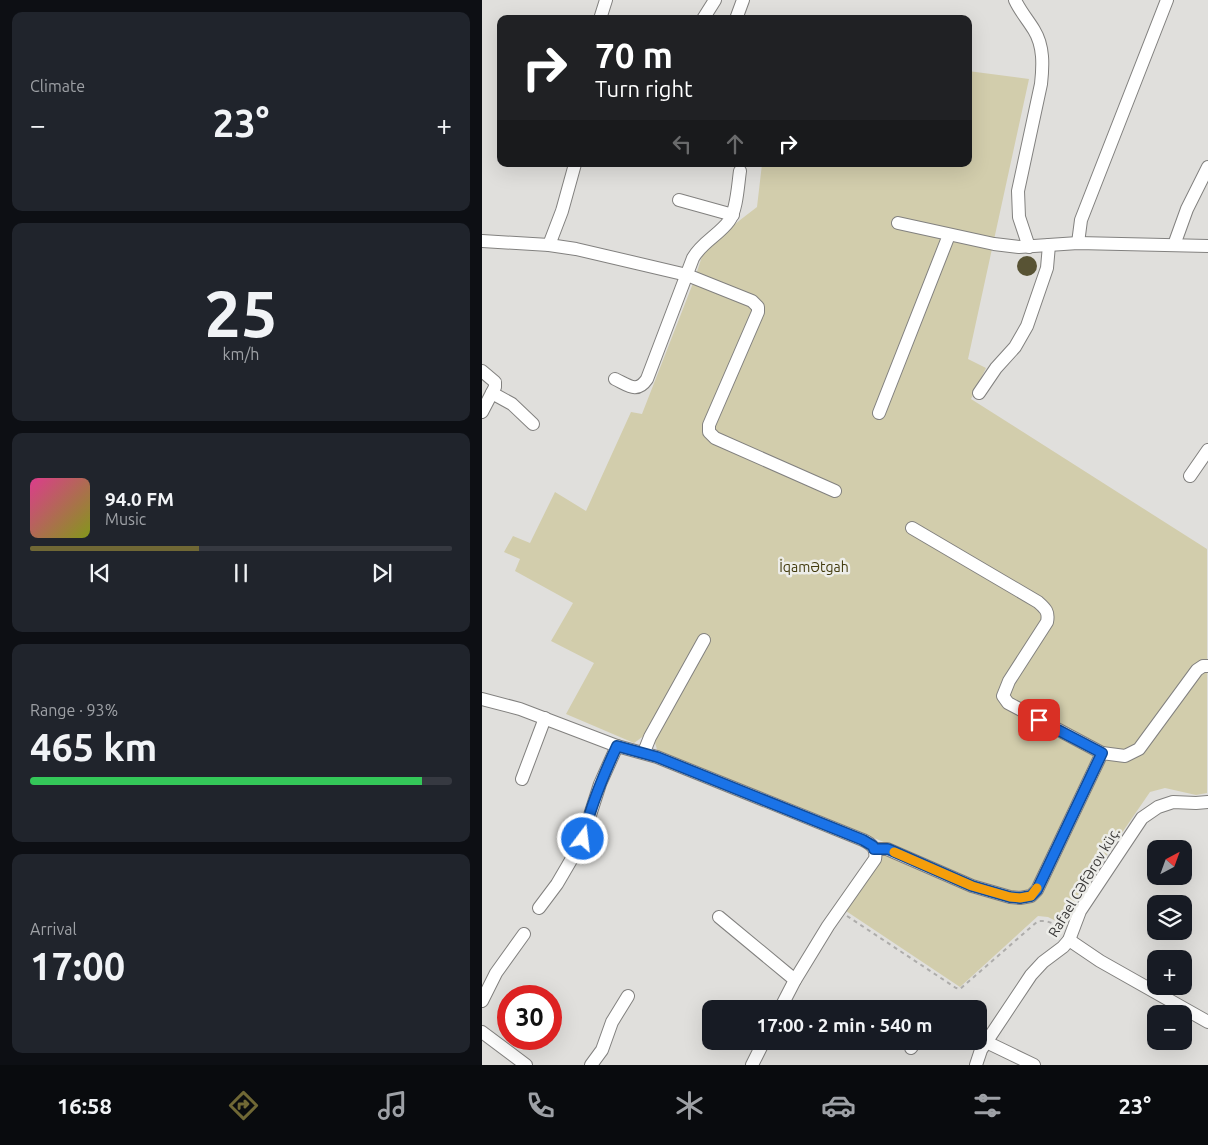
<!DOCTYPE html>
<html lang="en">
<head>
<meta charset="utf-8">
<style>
	:root { --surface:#171b24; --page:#20242c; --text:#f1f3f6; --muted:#9ea1a6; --line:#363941; --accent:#706835 }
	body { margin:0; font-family:Ubuntu,sans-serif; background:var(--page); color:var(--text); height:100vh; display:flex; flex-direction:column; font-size:19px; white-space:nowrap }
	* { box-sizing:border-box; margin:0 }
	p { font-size:16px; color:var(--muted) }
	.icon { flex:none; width:28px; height:28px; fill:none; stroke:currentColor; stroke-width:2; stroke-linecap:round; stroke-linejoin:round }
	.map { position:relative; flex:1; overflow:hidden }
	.sheet { display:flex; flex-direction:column; gap:12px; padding:12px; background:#0d0f14; width:482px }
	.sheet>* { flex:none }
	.banner { position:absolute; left:15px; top:15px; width:475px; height:152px; border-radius:10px; box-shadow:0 5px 20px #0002; background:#202124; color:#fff; overflow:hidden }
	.needle { width:32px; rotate:41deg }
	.tools { position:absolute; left:665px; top:840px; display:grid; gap:10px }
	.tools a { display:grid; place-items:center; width:45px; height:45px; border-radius:10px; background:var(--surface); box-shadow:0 5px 20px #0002; font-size:25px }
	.speed { position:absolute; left:15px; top:985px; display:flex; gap:10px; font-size:25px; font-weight:700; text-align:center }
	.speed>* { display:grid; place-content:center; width:65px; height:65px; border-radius:50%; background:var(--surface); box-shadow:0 5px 20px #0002; line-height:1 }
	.speed .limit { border:8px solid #d22; background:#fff; color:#111 }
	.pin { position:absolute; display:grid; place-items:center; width:42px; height:42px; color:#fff; margin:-21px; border-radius:10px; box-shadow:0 2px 8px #0006 }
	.me { position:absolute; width:55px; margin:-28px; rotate:15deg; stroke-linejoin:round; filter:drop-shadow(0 0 4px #0008) }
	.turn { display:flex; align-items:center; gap:18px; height:105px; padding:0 15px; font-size:22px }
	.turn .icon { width:65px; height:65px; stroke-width:2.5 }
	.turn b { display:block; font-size:35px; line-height:42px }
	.lanes { display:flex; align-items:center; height:48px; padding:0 15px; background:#0003; justify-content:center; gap:25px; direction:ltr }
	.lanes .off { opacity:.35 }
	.big { font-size:38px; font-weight:700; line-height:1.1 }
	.sheet .widget { flex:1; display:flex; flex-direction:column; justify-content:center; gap:8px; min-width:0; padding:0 18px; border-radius:10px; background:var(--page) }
	.sheet .dial { align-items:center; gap:0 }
	.dial b { font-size:65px; line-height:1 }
	.song { display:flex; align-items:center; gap:15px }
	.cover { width:60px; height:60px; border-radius:8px; background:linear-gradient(135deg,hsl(330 70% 55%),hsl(70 70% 35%)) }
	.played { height:5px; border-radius:2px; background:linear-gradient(90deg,var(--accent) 40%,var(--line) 40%) }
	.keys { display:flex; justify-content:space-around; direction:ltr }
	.heat { display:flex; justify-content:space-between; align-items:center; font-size:28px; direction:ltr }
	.charge { height:8px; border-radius:4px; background:linear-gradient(90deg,#34c759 93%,var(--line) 0) }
	.trip { position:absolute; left:220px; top:1000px; width:285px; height:50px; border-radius:10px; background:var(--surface); box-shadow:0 5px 20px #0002; font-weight:700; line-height:50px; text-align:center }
	.dock { display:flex; height:80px; justify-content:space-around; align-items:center; background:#090b0e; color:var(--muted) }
	.dock .icon { width:35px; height:35px }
	.dock .on { color:var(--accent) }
	.dock b { font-size:22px; color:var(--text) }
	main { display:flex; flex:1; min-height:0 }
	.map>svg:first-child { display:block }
	.green { fill:#d2cdac }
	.building { fill:#585334 }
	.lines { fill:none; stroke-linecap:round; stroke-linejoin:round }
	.minor-casing { stroke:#82817f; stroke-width:14 }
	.path { stroke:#aeadab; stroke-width:2; stroke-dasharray:4 4; stroke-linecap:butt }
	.minor { stroke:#fff; stroke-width:12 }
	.route-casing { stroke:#114b97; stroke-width:12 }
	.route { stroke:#1a73e8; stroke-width:9 }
	.slow { stroke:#f59e0b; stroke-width:9 }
	.labels { text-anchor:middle; stroke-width:5; stroke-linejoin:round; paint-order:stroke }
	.park-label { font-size:14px; fill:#423b0e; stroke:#edede9 }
	.street-label { font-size:14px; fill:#3a3938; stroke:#edede9 }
</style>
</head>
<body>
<main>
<section class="sheet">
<div class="widget"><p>Climate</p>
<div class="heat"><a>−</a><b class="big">23°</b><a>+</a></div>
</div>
<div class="widget dial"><b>25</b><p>km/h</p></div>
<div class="widget">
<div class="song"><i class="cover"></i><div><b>94.0 FM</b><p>Music</p></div></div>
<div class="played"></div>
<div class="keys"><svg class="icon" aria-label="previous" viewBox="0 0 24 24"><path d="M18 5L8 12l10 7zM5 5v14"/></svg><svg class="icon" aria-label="pause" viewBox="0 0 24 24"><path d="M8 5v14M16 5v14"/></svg><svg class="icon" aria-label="next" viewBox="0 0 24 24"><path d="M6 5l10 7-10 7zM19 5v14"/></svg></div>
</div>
<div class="widget"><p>Range · 93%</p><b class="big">465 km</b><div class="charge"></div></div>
<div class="widget"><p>Arrival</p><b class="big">17:00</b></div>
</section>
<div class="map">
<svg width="726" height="1065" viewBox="0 0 726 1065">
	<rect width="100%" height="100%" fill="#e0dfdc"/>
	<polygon class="green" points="486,71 547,79 486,359 504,368 489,399 725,549 725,793 714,795 683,788 668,792 578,923 566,917 556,916 478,987 361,909 399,856 403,856 407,844 176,753 172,739 163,735 152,743 84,714 112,663 69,641 91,603 33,571 38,559 22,552 31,536 48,543 73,492 104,511 149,412 160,414 213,278 223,247 275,207 280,164 486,164"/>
	<circle class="building" cx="545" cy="266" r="10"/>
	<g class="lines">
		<g class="minor-casing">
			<g id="minor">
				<path d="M533,0C538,11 546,20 552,30C562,46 561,66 559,84L536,191L537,217L547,247"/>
				<polyline points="118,19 124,0"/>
				<polyline points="221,19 233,0"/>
				<polyline points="254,19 261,0"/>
				<polyline points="197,200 251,215"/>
				<polyline points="416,223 512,244 537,247 596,243 726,246"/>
				<polyline points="0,241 67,245 94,249 205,275 270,301 276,307 276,312 227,425 227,432 233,438 353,491"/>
				<polyline points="596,243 599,220 685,0"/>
				<polyline points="67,245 80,211 93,164"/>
				<polyline points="692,245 705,209 726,167"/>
				<polyline points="0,371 13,382 13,387 0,412"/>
				<path d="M133,379C146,385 155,394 165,379L211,258C220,242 237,235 247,221C255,210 256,184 258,171"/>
				<polyline points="10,393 30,404 51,424"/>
				<polyline points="497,393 514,368 533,347 545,326 565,268 567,245"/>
				<polyline points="397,413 467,235"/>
				<polyline points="708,476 726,450"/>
				<path d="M430,528L556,602C564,609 567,612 565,622L527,681L521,696L526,703L620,753"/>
				<path d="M0,699L38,709L135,746L175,757L381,840C390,844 395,849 393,859L346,926L313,980L298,1009"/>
				<polyline points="162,752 168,737 222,640"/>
				<polyline points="40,779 63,718"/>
				<polyline points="393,849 405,849 490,886 528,897 538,898 549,896 555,890 620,753 643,756 657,749 715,670 721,666 726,666"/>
				<polyline points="57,908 75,884 99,843 118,784 135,746"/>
				<polyline points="237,917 313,980"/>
				<polyline points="587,940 618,961 726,1022"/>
				<polyline points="0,1001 14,973 42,934"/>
				<polyline points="0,1032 44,1065"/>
				<polyline points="496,1038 552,1065"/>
				<polyline points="429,1048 434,1041"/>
				<polyline points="109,1065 120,1050 130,1022 146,996"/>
				<polyline points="270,1065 282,1041"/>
				<polyline points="494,1065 499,1050 549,975 561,962 581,947 587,940 598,911 660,818 676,807 691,802 714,803 726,802"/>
			</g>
		</g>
		<polyline class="path" points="365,916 474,988 478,989 556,921 564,921 581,927"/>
		<use href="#minor" class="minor"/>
	</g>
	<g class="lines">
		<g class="route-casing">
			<path id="route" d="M101,839C108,807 121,776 135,746L175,757L381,840L391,846L392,849H406L490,886L528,897L538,898L549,896L555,890L620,753L557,720"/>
		</g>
		<use href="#route" class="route"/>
		<polyline class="slow" points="412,852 490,886 528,897 538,898 549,896 555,888"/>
	</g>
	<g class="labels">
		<g class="park-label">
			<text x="332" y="572">İqamətgah</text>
		</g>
		<g class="street-label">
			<text transform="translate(602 882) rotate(-59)" y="5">Rafael Cəfərov küç.</text>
		</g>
	</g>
</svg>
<div class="tools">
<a><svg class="needle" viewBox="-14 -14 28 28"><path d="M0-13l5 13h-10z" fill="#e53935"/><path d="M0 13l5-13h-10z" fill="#9ea1a6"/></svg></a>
<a><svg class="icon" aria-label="layers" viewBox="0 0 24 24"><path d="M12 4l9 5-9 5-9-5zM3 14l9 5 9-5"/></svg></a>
<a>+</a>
<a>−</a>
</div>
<div class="speed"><div class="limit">30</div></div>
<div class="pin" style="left:557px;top:720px;background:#d93025"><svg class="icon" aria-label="arrive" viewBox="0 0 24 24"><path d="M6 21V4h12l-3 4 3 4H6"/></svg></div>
<svg class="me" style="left:101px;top:839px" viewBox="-20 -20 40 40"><circle r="17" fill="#1a73e8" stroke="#fff" stroke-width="3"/><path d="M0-11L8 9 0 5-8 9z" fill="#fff"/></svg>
<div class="trip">17:00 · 2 min · 540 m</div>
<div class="banner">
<div class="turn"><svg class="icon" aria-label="right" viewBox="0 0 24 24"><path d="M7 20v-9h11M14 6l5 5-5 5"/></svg><div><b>70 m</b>Turn right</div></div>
<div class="lanes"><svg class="icon off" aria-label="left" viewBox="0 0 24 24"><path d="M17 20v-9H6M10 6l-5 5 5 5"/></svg><svg class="icon off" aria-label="ahead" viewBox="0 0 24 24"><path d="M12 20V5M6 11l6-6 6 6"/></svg><svg class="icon" aria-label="right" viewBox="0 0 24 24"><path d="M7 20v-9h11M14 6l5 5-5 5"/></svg></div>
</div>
</div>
</main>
<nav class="dock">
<b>16:58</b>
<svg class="icon on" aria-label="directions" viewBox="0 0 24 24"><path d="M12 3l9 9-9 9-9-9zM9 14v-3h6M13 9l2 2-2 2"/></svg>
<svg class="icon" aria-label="music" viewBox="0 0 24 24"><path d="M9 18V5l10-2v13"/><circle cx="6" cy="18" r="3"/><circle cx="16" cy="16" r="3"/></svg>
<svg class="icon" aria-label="phone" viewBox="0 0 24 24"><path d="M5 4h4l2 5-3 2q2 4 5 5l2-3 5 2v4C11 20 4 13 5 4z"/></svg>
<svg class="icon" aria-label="climate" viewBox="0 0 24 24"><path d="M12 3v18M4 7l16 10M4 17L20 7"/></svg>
<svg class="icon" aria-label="car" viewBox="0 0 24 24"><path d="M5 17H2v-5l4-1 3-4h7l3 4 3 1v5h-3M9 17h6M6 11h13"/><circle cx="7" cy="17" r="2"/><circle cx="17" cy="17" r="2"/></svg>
<svg class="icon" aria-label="filters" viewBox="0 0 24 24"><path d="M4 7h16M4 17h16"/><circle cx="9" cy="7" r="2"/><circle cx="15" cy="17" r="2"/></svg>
<b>23°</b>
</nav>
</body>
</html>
